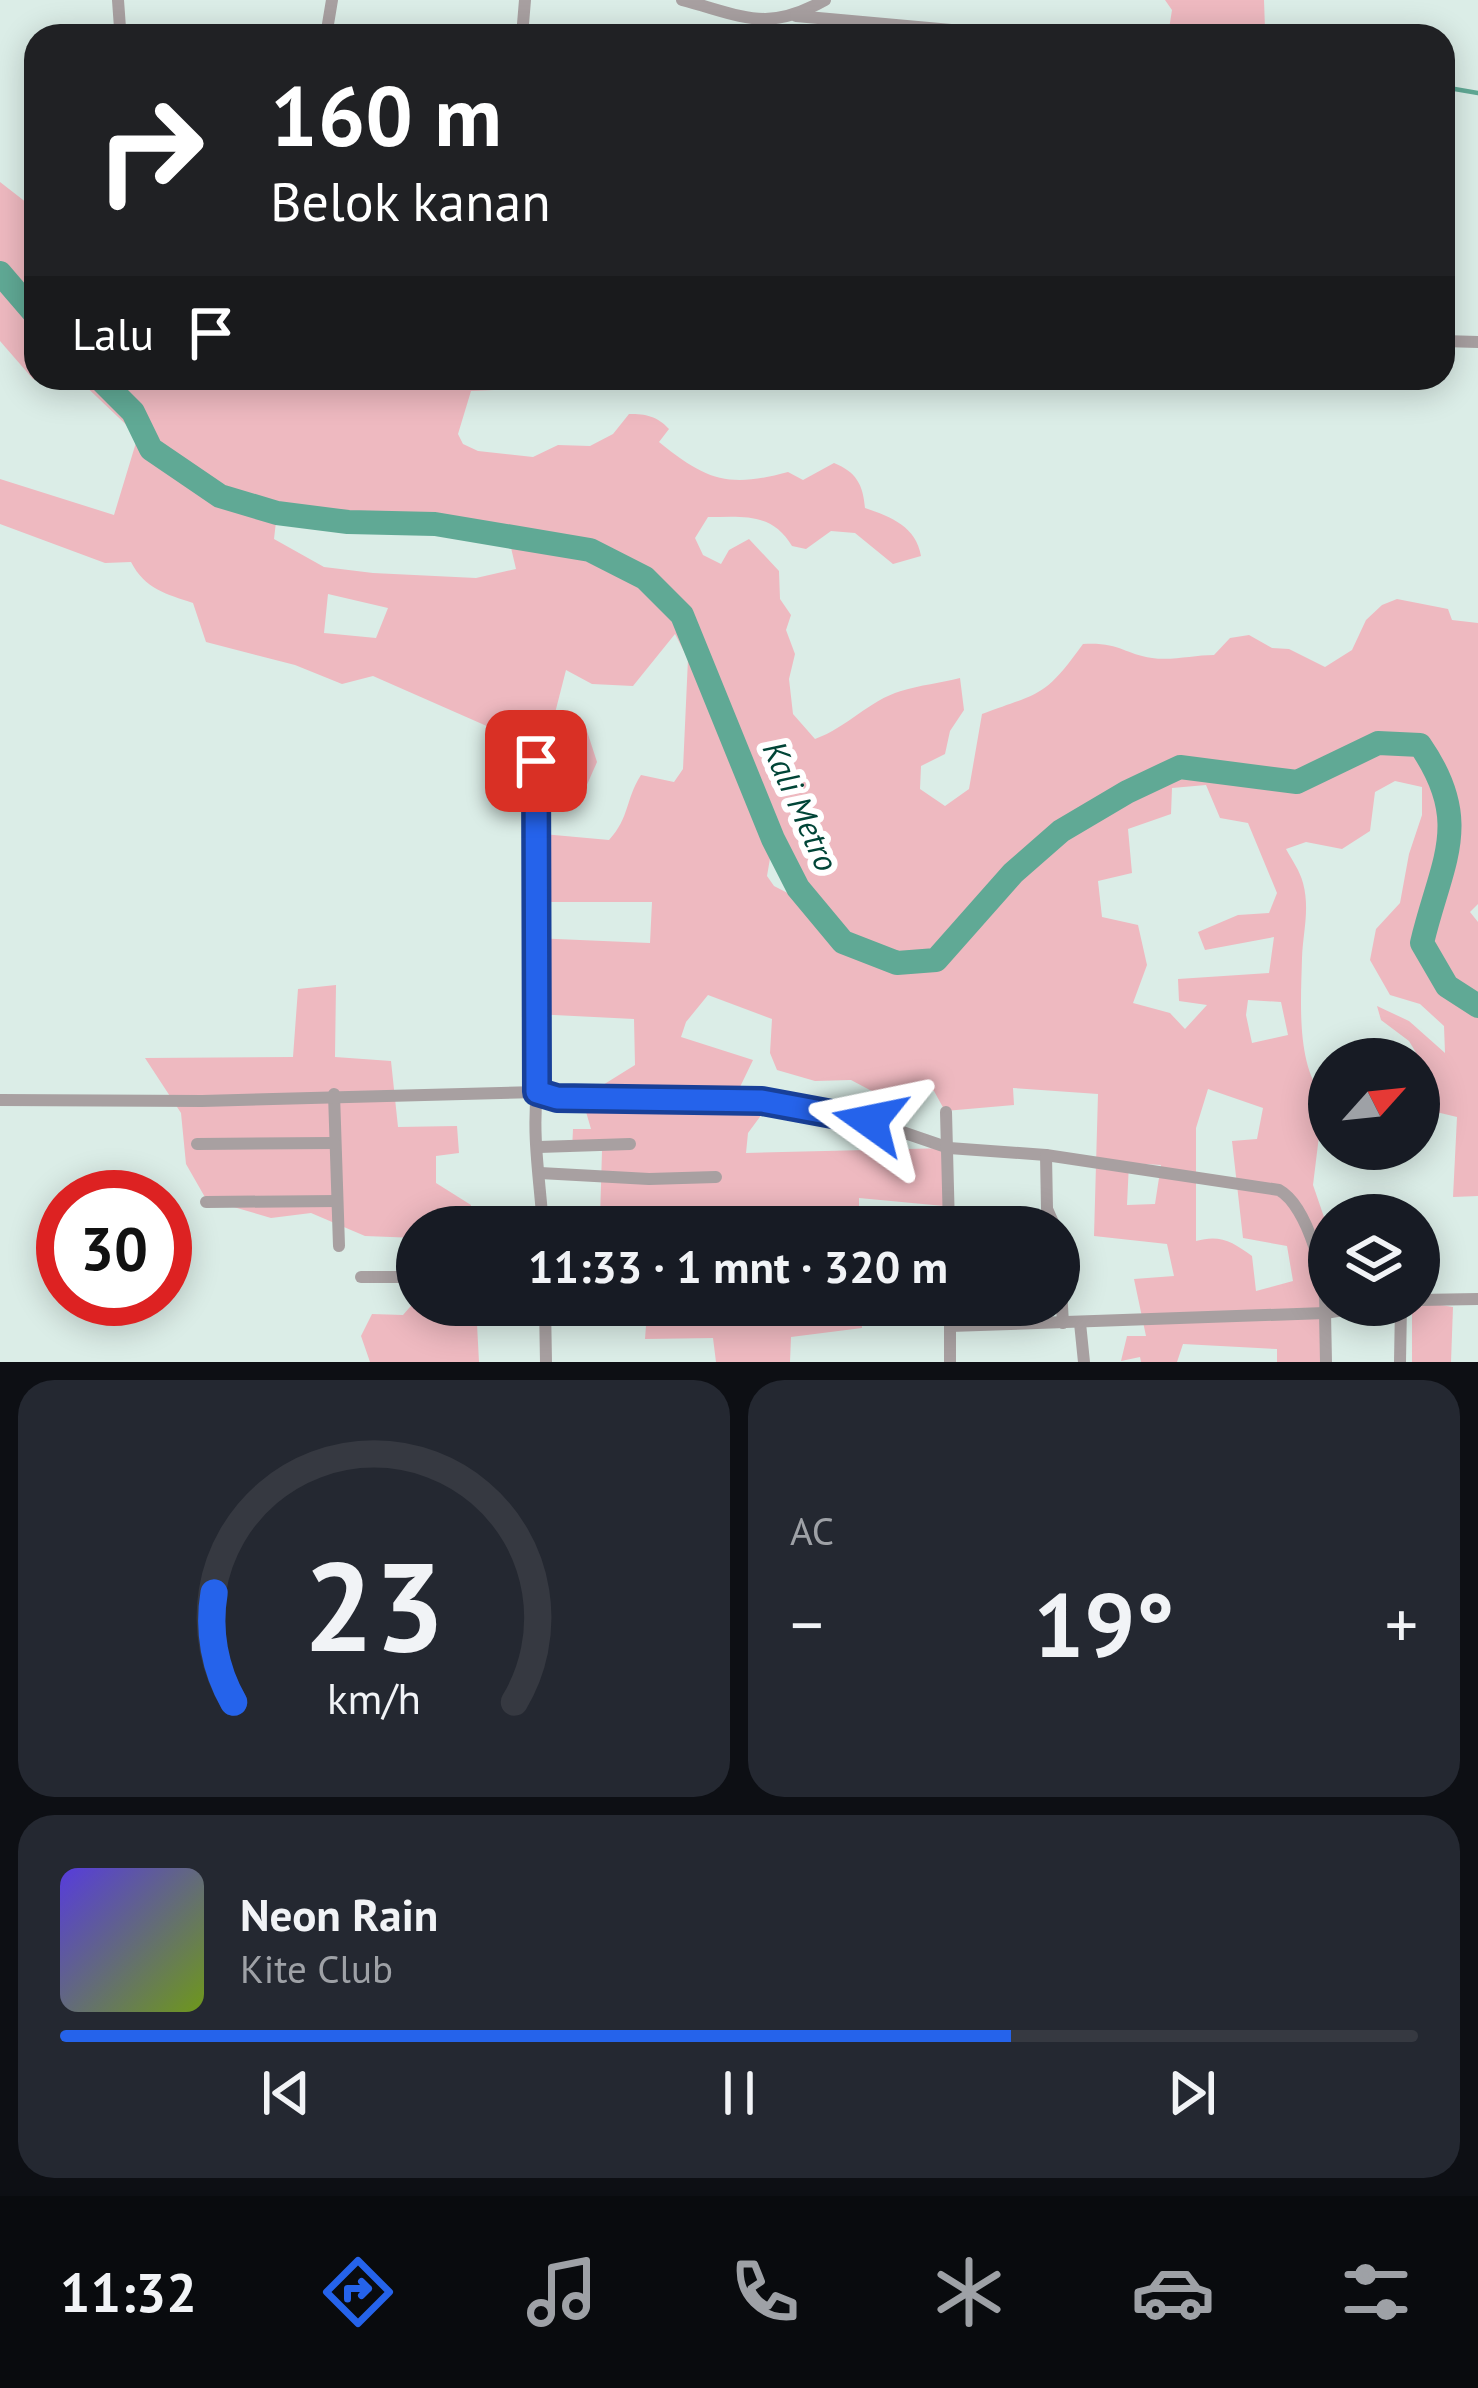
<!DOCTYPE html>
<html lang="id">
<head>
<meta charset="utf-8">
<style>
	:root { --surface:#171b24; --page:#242831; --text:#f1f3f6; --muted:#9ea1a6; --line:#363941; --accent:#2563eb }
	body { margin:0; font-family:"PT Sans",sans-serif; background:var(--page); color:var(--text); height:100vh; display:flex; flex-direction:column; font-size:45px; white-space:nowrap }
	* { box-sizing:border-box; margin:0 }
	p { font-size:39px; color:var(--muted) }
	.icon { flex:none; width:66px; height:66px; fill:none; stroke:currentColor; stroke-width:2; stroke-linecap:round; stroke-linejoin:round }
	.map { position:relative; height:1362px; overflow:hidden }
	.drawer { display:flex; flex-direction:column; gap:18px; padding:18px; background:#0d0f14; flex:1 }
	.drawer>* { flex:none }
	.hud { position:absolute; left:24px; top:24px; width:1431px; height:366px; border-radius:36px; box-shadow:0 6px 30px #0003; background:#202124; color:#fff; overflow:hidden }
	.needle { width:78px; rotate:63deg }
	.fabs { position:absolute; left:1308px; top:1038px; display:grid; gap:24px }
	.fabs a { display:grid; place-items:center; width:132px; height:132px; border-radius:50%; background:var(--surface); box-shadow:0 6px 30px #0003; font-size:60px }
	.speed { position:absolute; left:36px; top:1170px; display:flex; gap:24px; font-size:60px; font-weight:700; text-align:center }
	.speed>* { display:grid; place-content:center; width:156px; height:156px; border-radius:50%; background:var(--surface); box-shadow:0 6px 30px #0003; line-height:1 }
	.speed .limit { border:18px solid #d22; background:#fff; color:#111 }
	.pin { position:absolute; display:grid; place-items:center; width:102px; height:102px; color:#fff; margin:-51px; border-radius:24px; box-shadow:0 6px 18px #0006 }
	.me { position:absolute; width:132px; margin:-66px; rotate:282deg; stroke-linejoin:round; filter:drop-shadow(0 0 9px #0008) }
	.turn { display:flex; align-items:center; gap:42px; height:252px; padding:0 48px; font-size:54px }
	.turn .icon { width:156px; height:156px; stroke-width:2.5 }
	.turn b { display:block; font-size:84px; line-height:102px }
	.then { display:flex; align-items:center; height:114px; padding:0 48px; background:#0003; gap:24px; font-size:45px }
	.big { font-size:90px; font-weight:600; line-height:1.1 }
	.drawer .card { flex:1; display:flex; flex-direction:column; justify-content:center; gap:18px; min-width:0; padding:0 42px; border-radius:36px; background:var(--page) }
	.drawer .dial { align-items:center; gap:0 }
	.dial svg { height:312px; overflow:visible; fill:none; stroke:var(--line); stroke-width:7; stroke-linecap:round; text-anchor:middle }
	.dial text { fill:var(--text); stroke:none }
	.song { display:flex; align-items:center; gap:36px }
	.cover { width:144px; height:144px; border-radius:18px; background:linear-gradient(135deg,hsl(250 70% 55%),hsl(80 70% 35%)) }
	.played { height:12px; border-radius:6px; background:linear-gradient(90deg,var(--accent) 70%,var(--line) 70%) }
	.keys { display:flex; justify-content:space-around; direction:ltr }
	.heat { display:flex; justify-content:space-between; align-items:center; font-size:66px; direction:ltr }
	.drawer .tiles { flex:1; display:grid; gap:18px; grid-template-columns:1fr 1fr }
	.card:last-child { grid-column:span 2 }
	.trip { position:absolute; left:396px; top:1206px; width:684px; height:120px; border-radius:60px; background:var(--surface); box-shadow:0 6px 30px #0003; font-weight:600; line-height:120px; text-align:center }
	.menu { display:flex; height:192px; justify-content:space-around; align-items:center; background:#090b0e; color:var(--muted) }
	.menu .icon { width:84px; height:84px }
	.menu .on { color:var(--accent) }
	.menu b { font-size:54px; color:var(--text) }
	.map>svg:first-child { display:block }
	.green { fill:#eeb9c0; fill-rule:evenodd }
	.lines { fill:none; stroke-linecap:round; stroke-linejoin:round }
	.stream { stroke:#60a995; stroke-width:4.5 }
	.river { stroke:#60a995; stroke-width:24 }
	.street { stroke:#a8a0a1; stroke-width:12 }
	.route-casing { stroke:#184099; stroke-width:30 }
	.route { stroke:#2563eb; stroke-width:21 }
	.labels { text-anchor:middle; stroke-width:12; stroke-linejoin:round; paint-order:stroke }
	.water-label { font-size:33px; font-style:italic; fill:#014537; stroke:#fff }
</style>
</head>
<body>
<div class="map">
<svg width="1478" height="1362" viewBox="0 0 1478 1362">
	<rect width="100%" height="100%" fill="#dbede7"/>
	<g class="green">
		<polygon points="1165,0 1264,0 1265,29 1229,29 1227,36 1150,36 1169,29 1172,10"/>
		<polygon points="0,182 36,210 36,377 33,379 0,341"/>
		<path d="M77,378H498L494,390L471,391L458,434L463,444L478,451L533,457L558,445L590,446L613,434L629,414C646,414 657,416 669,429L659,442C707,481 729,488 788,472L803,480L834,463C856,472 863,484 865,508C892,517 916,527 921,556L893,564L855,533L831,531L806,549L792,546C772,512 743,517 708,517L695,538L703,555L721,564L729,550L749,539L779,571L780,599L791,615L786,630L795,654L789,679L793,714L815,739C848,727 868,701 901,691C920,685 941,683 960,678L964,710L950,731L945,754L921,766L920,789L945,806L969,789L982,714C1041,692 1044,698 1083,644C1120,642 1124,654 1152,658C1172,661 1194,655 1214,655L1230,638L1249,635L1272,648L1289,649L1325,667L1352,650L1366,620L1382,605L1397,599L1448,609L1452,620L1478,623V904L1470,912L1478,922V1196L1453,1197L1457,1117L1428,1110L1419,1118V1059H1379L1383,1051L1418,1056L1409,1041L1381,1020L1377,1006L1409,1021L1445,1053L1444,1026L1420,1004L1390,995L1370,960L1376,929L1400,903L1409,854L1422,815V787L1395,781L1375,792L1370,831L1342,849L1306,842L1286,849C1292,860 1300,871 1303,883C1310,909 1303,932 1302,958C1301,1001 1296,1063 1323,1097H1329V1126L1320,1128L1313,1185L1324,1217L1329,1260L1328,1362H1277V1349L1183,1344L1177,1362H1141L1140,1357L1121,1361L1127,1336H1146L1134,1279L1174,1276L1167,1244L1094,1236L1098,1094L1013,1088L1014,1105L945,1111L934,1091L913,1090L883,1097L851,1080L815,1081L777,1070L770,1053L772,1019L708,995L686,1022L681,1037L753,1060L740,1087L762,1114L748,1133L746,1153L949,1148L944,1206L859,1198V1227H579V1222L600,1219L602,1151L572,1150L573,1129H591L582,1098L635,1065L634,1019L534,1014L533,938L650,943L652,902H537L532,833L609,840C630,817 625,800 641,775L674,782L683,769L688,659L675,634L633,686L592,684L566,670L554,717L585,725L597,762L582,796L533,791L530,745L373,676L342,684L295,665L206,642L193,603C166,594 145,589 131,562L105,563L0,524V479L114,515L138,436ZM277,513L348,522L435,524L508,535L516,569L476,578L373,573L324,567L274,539ZM328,594L388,608L376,638L324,633ZM1206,785L1220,818L1248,823L1277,893L1269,913L1238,915L1198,932L1205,950L1274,937L1269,973L1178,979L1179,1001L1207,1005L1185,1029L1170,1013L1133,1003L1147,965L1138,925L1102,917L1098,881L1132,873L1128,829L1171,814L1172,788ZM773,841L811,905L774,886L767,876ZM1248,1000L1281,1002L1288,1035L1252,1043L1246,1015ZM1208,1089L1263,1108L1257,1139L1232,1141L1243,1238L1287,1246L1293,1281L1256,1291L1252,1256C1233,1242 1220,1234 1196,1241V1128ZM1129,1163L1161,1165L1155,1204L1127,1205Z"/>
		<polygon points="336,985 335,1057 391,1061 398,1127 457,1126 459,1153 436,1156 436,1183 471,1205 471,1227 417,1227 417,1238 365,1236 311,1213 271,1218 206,1199 186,1164 181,1113 145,1058 293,1057 298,989"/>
		<polygon points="417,1299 417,1305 476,1305 479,1362 370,1362 361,1336 372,1314 403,1315"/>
		<polygon points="1428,1303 1453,1307 1451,1362 1412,1362 1412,1311"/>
		<polygon points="642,1305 861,1305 862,1328 791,1337 790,1362 716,1362 713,1338 645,1339 647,1312"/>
	</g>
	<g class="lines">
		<polyline class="stream" points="1443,87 1478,93"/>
		<g class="river">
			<polyline points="0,273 36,315"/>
			<path d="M99,378L133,412L151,449L220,496L277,513L348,522L435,524L590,550L645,578L682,615L773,839L798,888L843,942L897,963L936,960L1013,873L1061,831L1127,792L1180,767L1297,782L1378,743L1420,745C1474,823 1441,862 1422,943L1447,986L1478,1006"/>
		</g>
		<g class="street">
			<polyline points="118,0 120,28 126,35 187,36"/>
			<path d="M682,0C744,16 766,33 825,0"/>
			<polyline points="796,16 1019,36"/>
			<polyline points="326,36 332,0"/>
			<polyline points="522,36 525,0"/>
			<polyline points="1443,341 1478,342"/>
			<path d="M536,761L537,1092C532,1136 540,1182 543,1227"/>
			<polyline points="334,1094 339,1246"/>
			<path d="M0,1100L202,1101L537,1092L558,1098L762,1101L870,1121L949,1148L1046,1155L1279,1190C1308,1206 1328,1282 1325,1313L1375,1305"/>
			<polyline points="946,1112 949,1227"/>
			<polyline points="197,1144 334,1143"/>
			<polyline points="539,1147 630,1144"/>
			<polyline points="1046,1155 1047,1209 1055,1227"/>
			<polyline points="540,1173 649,1179 716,1177"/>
			<polyline points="206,1202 337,1201"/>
			<polyline points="1059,1256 1063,1323"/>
			<polyline points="361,1277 417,1277"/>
			<polyline points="1419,1300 1478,1299"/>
			<polyline points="545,1305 546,1362"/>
			<polyline points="821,1310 993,1305"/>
			<polyline points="950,1321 950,1362"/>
			<polyline points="1080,1323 1084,1362"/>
			<polyline points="950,1326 1325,1313 1326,1362"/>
			<polyline points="1400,1362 1401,1305"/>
		</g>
	</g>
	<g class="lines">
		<g class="route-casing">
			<polyline id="route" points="536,761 537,1092 557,1098 762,1101 870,1121"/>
		</g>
		<use href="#route" class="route"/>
	</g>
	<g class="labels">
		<g class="water-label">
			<text transform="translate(801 806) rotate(66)" y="12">Kali Metro</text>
		</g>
	</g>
</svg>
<div class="fabs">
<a><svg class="needle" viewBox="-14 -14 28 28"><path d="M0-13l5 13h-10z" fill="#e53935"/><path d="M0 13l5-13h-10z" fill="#9ea1a6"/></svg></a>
<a><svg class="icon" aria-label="layers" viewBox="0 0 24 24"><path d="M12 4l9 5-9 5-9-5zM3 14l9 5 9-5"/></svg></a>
</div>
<div class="speed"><div class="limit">30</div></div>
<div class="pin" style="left:536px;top:761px;background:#d93025"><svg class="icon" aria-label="arrive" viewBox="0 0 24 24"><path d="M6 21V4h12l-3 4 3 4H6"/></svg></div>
<svg class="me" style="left:870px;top:1121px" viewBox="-20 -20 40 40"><path d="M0-17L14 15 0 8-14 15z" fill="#2563eb" stroke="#fff" stroke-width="4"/></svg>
<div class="trip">11:33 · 1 mnt · 320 m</div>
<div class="hud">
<div class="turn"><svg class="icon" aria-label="right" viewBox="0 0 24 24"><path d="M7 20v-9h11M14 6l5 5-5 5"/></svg><div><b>160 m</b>Belok kanan</div></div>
<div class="then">Lalu<svg class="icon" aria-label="arrive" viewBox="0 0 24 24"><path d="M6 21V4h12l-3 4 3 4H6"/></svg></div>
</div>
</div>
<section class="drawer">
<div class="tiles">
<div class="card dial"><svg viewBox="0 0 100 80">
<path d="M14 69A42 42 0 1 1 86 69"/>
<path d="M14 69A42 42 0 0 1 9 41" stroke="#2563eb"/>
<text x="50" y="56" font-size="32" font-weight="700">23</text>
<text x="50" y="72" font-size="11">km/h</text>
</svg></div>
<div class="card"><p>AC</p>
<div class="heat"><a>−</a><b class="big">19°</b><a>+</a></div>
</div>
<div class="card">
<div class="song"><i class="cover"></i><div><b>Neon Rain</b><p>Kite Club</p></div></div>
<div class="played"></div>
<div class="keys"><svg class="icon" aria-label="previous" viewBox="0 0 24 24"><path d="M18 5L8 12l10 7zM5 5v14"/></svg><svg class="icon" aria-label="pause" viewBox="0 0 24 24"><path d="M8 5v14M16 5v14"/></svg><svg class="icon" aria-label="next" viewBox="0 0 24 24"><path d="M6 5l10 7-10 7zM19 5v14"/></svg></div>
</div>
</div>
</section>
<nav class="menu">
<b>11:32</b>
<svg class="icon on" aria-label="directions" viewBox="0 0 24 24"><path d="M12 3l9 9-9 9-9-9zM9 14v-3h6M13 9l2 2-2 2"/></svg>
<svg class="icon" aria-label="music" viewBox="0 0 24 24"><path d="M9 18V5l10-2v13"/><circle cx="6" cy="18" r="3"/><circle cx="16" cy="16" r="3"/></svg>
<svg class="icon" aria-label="phone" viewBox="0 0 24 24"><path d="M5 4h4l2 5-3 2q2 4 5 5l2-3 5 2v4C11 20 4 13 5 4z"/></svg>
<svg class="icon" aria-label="climate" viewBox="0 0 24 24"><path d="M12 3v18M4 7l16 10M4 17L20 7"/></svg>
<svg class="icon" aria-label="car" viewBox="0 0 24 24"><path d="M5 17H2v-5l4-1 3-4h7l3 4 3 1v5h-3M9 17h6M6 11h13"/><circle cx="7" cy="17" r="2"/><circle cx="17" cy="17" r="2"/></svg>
<svg class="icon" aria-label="filters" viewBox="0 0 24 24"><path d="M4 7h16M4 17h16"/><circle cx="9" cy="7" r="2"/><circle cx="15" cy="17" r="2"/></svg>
</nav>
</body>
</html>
